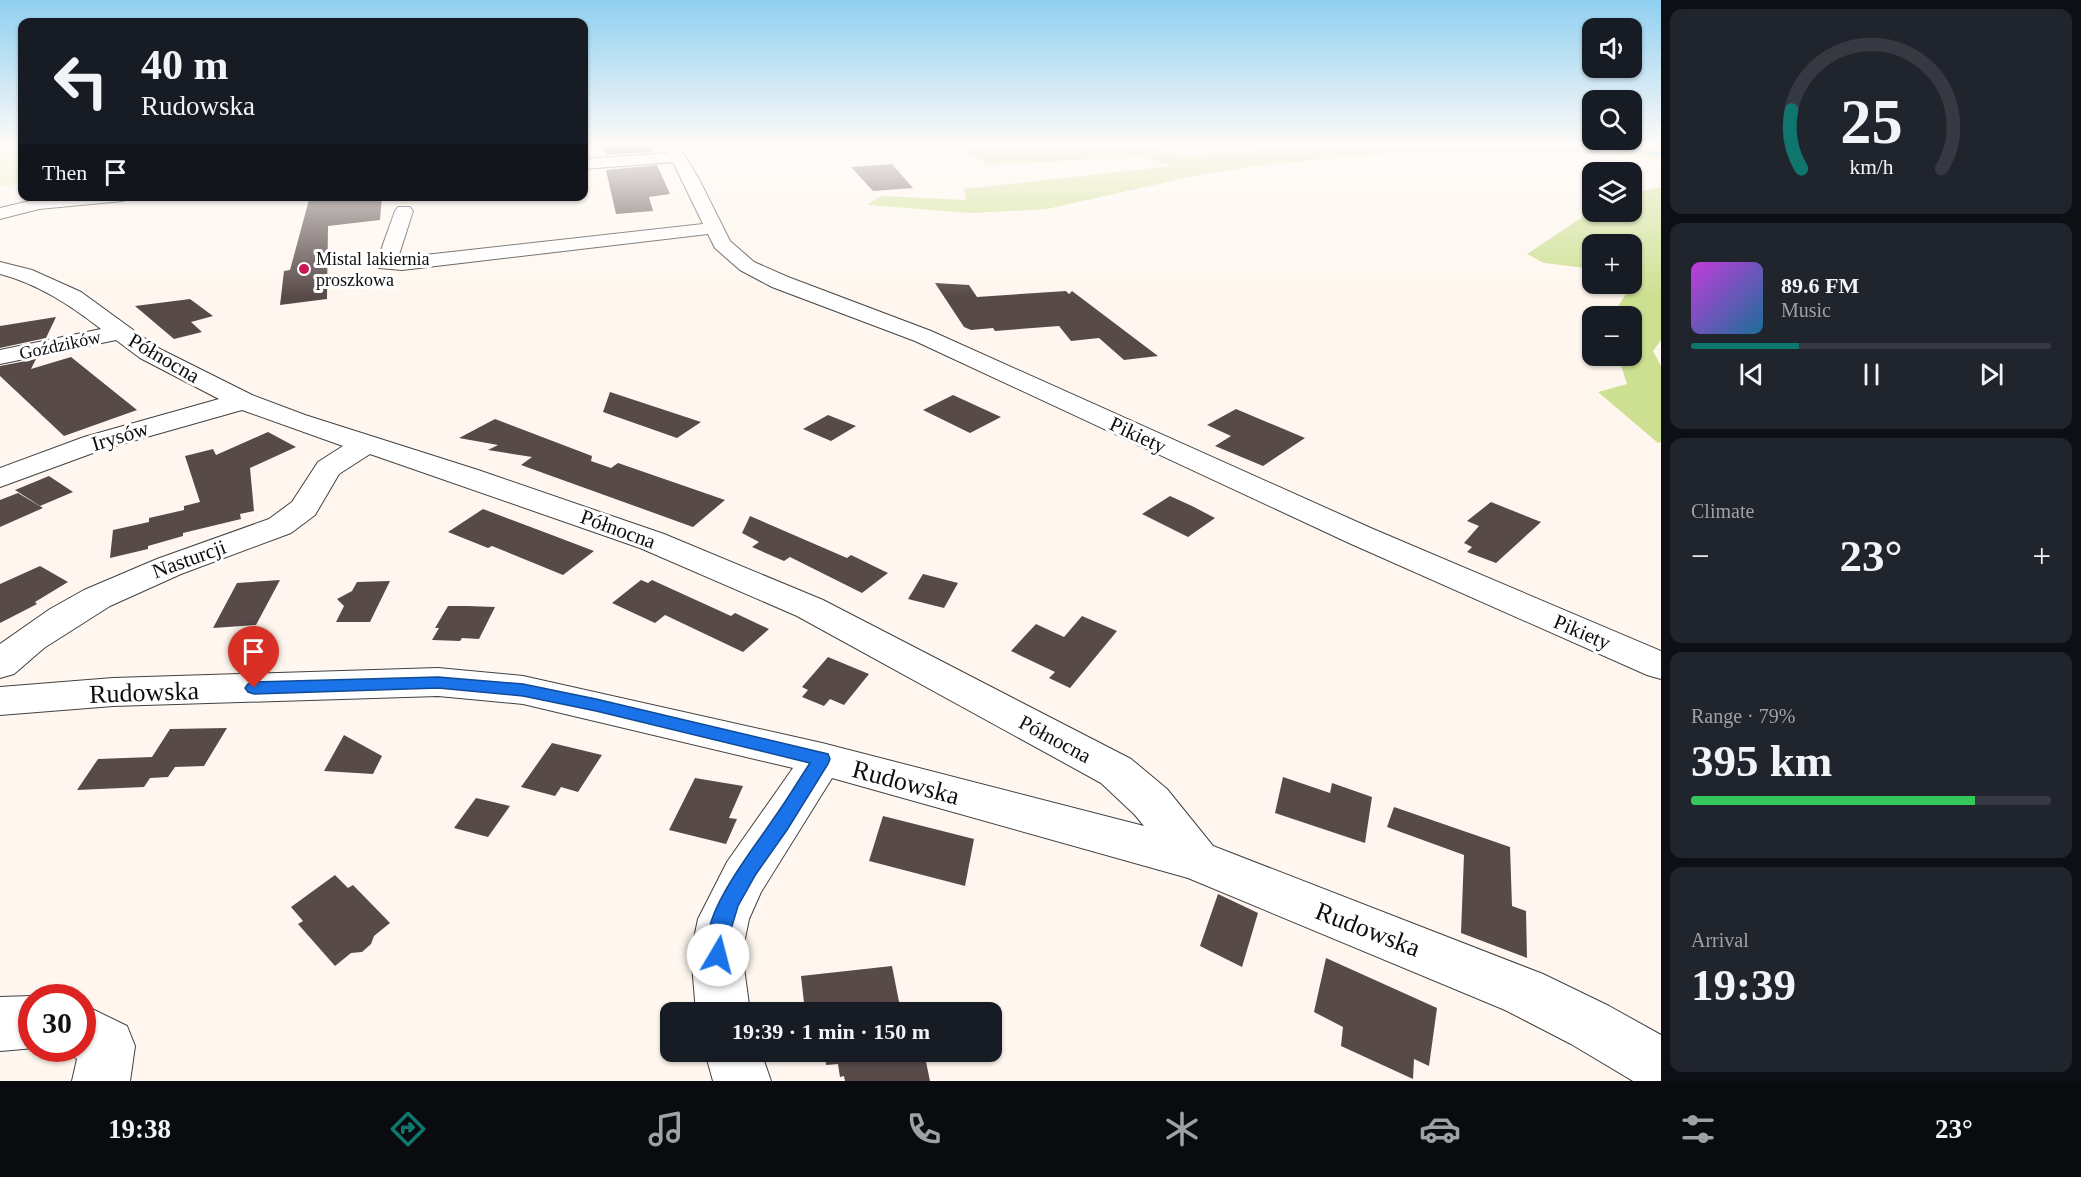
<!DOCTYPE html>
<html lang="en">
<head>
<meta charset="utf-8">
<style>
	:root { --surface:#171b24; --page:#20242c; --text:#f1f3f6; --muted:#9ea1a6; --line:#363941; --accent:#0f766e }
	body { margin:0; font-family:Georgia,serif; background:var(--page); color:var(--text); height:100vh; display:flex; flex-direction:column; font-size:22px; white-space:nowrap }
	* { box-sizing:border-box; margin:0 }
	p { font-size:20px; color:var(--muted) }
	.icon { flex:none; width:33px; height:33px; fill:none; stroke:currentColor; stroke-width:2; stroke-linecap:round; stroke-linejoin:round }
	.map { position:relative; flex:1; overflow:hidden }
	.drawer { display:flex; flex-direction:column; gap:9px; padding:9px; background:#0d0f14; width:420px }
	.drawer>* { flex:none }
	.hud { position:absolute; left:18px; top:18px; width:570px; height:183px; border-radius:12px; box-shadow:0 2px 4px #0004; background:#171b24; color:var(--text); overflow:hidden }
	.fabs { position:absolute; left:1582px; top:18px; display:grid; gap:12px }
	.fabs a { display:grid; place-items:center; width:60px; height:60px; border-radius:12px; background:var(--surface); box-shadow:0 2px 4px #0004; font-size:30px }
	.speed { position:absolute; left:18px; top:984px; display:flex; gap:12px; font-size:30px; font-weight:700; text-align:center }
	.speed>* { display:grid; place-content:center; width:78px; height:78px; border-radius:50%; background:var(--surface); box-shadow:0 2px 4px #0004; line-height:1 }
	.speed .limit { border:9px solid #d22; background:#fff; color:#111 }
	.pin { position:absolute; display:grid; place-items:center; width:51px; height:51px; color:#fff; margin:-62px -26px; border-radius:50% 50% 50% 0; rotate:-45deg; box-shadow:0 0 6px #0007 }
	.pin .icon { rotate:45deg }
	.me { position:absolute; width:66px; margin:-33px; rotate:8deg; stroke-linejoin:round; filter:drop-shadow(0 0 4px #0008) }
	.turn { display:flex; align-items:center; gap:21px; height:126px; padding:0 24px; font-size:27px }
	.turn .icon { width:78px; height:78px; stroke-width:2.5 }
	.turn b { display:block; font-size:42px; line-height:51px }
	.then { display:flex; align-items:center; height:57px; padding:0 24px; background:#0003; gap:12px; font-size:22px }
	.big { font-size:45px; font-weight:800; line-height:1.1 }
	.drawer .tile { flex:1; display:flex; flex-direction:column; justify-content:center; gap:9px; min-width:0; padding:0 21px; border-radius:12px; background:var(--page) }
	.drawer .dial { align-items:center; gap:0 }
	.dial svg { height:156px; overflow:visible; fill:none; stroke:var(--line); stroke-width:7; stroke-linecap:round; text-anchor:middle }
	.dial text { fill:var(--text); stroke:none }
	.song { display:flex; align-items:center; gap:18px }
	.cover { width:72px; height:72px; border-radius:9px; background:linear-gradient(135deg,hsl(290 70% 55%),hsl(200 70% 35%)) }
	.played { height:6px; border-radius:3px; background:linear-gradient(90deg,var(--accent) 30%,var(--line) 30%) }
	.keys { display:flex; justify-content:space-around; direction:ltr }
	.heat { display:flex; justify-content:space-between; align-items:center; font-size:33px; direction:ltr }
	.charge { height:9px; border-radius:4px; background:linear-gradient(90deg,#34c759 79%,var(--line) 0) }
	.trip { position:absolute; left:660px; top:1002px; width:342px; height:60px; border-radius:12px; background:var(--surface); box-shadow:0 2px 4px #0004; font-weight:800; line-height:60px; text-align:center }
	.dock { display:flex; height:96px; justify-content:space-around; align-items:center; background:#090b0e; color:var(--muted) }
	.dock .icon { width:42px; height:42px }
	.dock .selected { color:var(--accent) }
	.dock b { font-size:27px; color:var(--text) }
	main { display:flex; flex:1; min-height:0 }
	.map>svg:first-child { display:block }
	.green { fill:#e4eeb4 }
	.forest { fill:#cde091 }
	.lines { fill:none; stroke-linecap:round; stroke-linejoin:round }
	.stream { stroke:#2dcbdb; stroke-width:4.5 }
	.building { fill:#584a49 }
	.minor-casing { stroke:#414141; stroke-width:2 }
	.minor { fill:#fff; fill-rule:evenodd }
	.route { fill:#1a73e8; stroke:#114b97; stroke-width:1.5 }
	.poi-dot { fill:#cc1757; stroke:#fff; stroke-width:2 }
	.labels { text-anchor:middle; stroke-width:6; stroke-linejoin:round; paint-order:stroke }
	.far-poi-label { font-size:18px; fill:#0e0e0e; stroke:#fff; text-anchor:start }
	.far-street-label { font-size:18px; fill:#0e0e0e; stroke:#fff }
	.street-label { font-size:21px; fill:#0e0e0e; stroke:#fff }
	.near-street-label { font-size:26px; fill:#0e0e0e; stroke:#fff }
</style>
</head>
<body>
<main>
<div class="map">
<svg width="1661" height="1081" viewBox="0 0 1661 1081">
	<rect width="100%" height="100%" fill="#fff7ef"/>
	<polygon class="green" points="0,145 22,145 22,184 0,186"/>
	<g class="forest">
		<polygon points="952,145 1145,146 1183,155 1327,145 1625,145 1640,148 1661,149 1661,159 1595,153 1378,154 1254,166 1198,175 1047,209 972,213 867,205 881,196 966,200 964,189 1173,166 1141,157 988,165"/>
		<polygon points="1661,187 1661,340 1653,351 1661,366 1661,442 1658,443 1598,392 1627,384 1618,356 1632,356 1632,316 1612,316 1632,284 1632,244 1593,244 1593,269 1544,263 1527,254 1593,210 1632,212 1632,193"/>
	</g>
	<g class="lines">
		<polyline class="stream" points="1597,145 1661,154"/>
	</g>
	<g class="building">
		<polygon points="629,145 648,145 652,152 606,155 603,147"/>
		<polygon points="892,164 913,188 873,191 851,167"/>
		<polygon points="657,165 670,194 649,197 653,211 616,214 606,170"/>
		<polygon points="310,196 382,196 380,220 328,226 327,299 280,305 284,271 290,270"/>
		<polygon points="935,283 969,285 977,297 1066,291 1069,294 1072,291 1158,356 1124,360 1099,338 1071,341 1059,326 995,331 993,328 971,330 964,327"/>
		<polygon points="190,299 213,316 191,322 202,332 174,339 135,306"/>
		<polygon points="56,317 46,338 0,348 0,326"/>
		<polygon points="71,357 137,410 64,436 0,376 0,366 36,359 31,369"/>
		<polygon points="610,392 701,422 677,438 603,412"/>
		<polygon points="953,395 1001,417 970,433 923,410"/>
		<polygon points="1236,409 1305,438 1263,466 1215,446 1231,436 1207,425"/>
		<polygon points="828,415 856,426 831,441 803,429"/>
		<polygon points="495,419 592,456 591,461 611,468 618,463 725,500 693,527 521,465 532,457 488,450 498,445 459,438"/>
		<polygon points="268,432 296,447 250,468 254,511 240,514 241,519 183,533 183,536 148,546 148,549 110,558 113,530 149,522 149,518 184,510 184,506 200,502 185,456 213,449 216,455"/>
		<polygon points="49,476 73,492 40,506 15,490"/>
		<polygon points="18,493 43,508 0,527 0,500"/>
		<polygon points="1170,496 1192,506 1215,518 1188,537 1142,514"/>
		<polygon points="1491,502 1541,522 1496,563 1467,552 1472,547 1464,543 1479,526 1467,521"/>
		<polygon points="483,509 544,532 594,551 563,575 492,546 488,548 448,532"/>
		<polygon points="750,516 847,558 851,555 888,573 862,593 790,557 784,561 752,547 759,542 742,533"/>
		<polygon points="40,566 68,582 35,602 37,604 0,623 0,584"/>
		<polygon points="923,574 958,583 944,608 908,599"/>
		<polygon points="280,580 256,625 213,628 237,583"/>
		<polygon points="641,580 648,583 652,580 731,616 735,613 769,629 743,652 665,615 655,623 612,603"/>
		<polygon points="390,581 370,622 336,622 344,606 337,599 352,591 357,582"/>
		<polygon points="448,606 468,606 495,607 479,639 462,638 460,641 432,640 439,628 435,628"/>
		<polygon points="1082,616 1117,631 1070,688 1049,678 1055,672 1011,651 1036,624 1064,637"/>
		<polygon points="828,657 869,674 844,705 830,699 824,706 802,697 808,690 802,687"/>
		<polygon points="227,728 204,766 175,767 168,777 150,778 144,787 77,790 98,759 152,757 170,729"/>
		<polygon points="344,735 382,756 373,774 324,771"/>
		<polygon points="552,743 602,755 578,792 561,787 555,796 521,787"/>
		<polygon points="1283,777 1330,793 1332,783 1372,797 1365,843 1275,813"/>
		<polygon points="695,778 743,786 729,818 737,819 726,844 669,830"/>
		<polygon points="476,798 510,806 488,837 454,828"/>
		<polygon points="1394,807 1510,847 1512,906 1526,911 1527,958 1461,933 1464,855 1387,827"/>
		<polygon points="883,816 974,839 965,886 869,861"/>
		<polygon points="335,875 348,888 353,885 390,923 374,936 371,944 362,952 351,953 335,966 298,924 303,921 291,907"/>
		<polygon points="1218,894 1258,913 1242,967 1200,946"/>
		<polygon points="1326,958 1437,1008 1429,1066 1414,1059 1413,1079 1341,1046 1343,1027 1314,1012"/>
		<polygon points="892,966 901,1012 805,1012 801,976"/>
		<polygon points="825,1052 924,1052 930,1081 845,1081 844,1076 840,1077 838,1064 826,1065"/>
	</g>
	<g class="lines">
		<g class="minor-casing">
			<g id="minor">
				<polygon points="664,145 678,145 699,179 730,241 754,262 788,277 931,331 1373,529 1661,651 1661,679 1647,675 1349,543 915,341 772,287 740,270 715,248 708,234 402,270 379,268 376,264 395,211 398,207 410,207 413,211 398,258 703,224 673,162 584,169 584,159 668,153"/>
				<polygon points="61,196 131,196 123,201 39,209 0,219 0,208 38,199"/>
				<path d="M0,262L32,270L81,292L158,348L252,395L305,415L478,470L664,534L823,600L1131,759L1167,789L1213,846L1543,974L1609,1006L1661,1035V1081H1633L1571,1044L1505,1010L1188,878L832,778L761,892L749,919L742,953L750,1012H696L691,953L698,919L727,862L793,768L523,704L438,696L113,706L0,715V687L113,678L438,668L523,676L822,743L1144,826L1135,815L1101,783L797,616L640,548L370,454L339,474L315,515L291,533L181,574L110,606L44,648L14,674L0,678V644L50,609L84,590L157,559L269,519L292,502L318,462L343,446L242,410L104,449L0,487V468L84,437L219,399L140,358L116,340L0,364V350L101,329C70,305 38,284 0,274Z"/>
				<polygon points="32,996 35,998 32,998 32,1048 35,1048 0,1051 0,997"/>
				<polygon points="82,1004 127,1026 135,1046 130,1081 72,1081 77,1059 62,1048 82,1048"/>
				<polygon points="705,1052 761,1052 771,1081 713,1081"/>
			</g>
		</g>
		<use href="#minor" class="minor"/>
	</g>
	<linearGradient id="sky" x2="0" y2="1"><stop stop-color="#90cff0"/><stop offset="0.49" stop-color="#fffbf8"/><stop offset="1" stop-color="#fffbf8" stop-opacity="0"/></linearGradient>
	<rect width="1661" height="296" fill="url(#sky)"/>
	<path class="route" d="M438,677L523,684L596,699L828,754L830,759L828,764L787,830L756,874L738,906L729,936L728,955L725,962L718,965L710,962C692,922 753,850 774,818C787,800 798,781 810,763L596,711L523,696L438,688L254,694L248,692L245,688L248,684L254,682Z"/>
	<circle class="poi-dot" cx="304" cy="269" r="6"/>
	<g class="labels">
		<g class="far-poi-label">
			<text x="316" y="265">Mistal lakiernia<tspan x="316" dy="21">proszkowa</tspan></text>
		</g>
		<g class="far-street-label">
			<text transform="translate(60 345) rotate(-12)" y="6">Goździków</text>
		</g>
		<g class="street-label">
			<text transform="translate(164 358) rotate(30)" y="7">Północna</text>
			<text transform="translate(1138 435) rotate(25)" y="7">Pikiety</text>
			<text transform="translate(120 436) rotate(-17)" y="7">Irysów</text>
			<text transform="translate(618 529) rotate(20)" y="7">Północna</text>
			<text transform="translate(189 559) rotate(-20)" y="7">Nasturcji</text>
			<text transform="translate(1582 632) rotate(23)" y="7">Pikiety</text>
			<text transform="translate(1055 739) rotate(28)" y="7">Północna</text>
		</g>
		<g class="near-street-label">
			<text transform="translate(144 692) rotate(-2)" y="9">Rudowska</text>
			<text transform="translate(906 782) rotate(15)" y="9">Rudowska</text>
			<text transform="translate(1368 929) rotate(21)" y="9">Rudowska</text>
		</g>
	</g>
</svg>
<div class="fabs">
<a><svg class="icon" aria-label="sound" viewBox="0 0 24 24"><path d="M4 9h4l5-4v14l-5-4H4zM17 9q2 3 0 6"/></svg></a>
<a><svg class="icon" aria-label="search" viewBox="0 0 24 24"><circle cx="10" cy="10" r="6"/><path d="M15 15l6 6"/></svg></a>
<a><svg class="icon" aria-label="layers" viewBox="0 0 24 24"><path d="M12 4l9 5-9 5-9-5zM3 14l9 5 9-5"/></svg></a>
<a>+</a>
<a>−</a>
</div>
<div class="speed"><div class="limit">30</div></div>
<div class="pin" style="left:254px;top:688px;background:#d93025"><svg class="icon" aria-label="arrive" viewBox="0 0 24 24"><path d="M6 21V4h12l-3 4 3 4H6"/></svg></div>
<svg class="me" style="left:718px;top:955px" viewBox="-20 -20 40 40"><circle r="19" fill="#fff"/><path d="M0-13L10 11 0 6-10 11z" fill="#1a73e8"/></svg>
<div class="trip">19:39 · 1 min · 150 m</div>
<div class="hud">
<div class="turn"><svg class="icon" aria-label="left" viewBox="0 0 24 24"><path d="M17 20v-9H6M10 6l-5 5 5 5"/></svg><div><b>40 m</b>Rudowska</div></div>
<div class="then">Then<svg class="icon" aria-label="arrive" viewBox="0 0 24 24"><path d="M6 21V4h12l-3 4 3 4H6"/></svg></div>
</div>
</div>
<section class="drawer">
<div class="tile dial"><svg viewBox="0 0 100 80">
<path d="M14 69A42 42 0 1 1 86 69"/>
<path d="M14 69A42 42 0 0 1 9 39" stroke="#0f766e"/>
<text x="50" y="56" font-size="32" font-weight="700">25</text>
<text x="50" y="72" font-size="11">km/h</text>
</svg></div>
<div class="tile">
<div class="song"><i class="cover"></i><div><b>89.6 FM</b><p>Music</p></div></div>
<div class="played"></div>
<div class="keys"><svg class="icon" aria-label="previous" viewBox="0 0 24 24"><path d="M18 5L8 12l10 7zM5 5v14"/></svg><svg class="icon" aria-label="pause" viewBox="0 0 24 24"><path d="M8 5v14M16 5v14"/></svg><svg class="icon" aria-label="next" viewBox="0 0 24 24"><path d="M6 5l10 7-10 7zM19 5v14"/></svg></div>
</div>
<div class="tile"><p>Climate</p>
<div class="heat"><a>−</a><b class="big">23°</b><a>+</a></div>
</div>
<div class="tile"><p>Range · 79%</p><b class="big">395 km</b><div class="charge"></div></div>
<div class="tile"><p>Arrival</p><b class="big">19:39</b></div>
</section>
</main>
<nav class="dock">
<b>19:38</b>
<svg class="icon selected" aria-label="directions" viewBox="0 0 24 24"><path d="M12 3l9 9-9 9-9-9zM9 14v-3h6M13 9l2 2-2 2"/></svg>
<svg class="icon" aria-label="music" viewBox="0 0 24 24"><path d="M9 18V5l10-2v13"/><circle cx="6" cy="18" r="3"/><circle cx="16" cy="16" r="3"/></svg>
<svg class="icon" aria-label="phone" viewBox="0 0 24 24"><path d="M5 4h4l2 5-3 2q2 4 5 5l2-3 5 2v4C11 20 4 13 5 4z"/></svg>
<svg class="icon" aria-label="climate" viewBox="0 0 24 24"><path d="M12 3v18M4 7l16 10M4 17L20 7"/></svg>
<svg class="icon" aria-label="car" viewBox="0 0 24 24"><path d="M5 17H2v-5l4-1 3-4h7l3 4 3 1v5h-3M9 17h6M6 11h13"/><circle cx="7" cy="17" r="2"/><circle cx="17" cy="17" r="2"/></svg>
<svg class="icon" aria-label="filters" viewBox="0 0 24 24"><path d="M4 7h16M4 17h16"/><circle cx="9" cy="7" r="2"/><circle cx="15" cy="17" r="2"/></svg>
<b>23°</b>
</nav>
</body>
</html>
